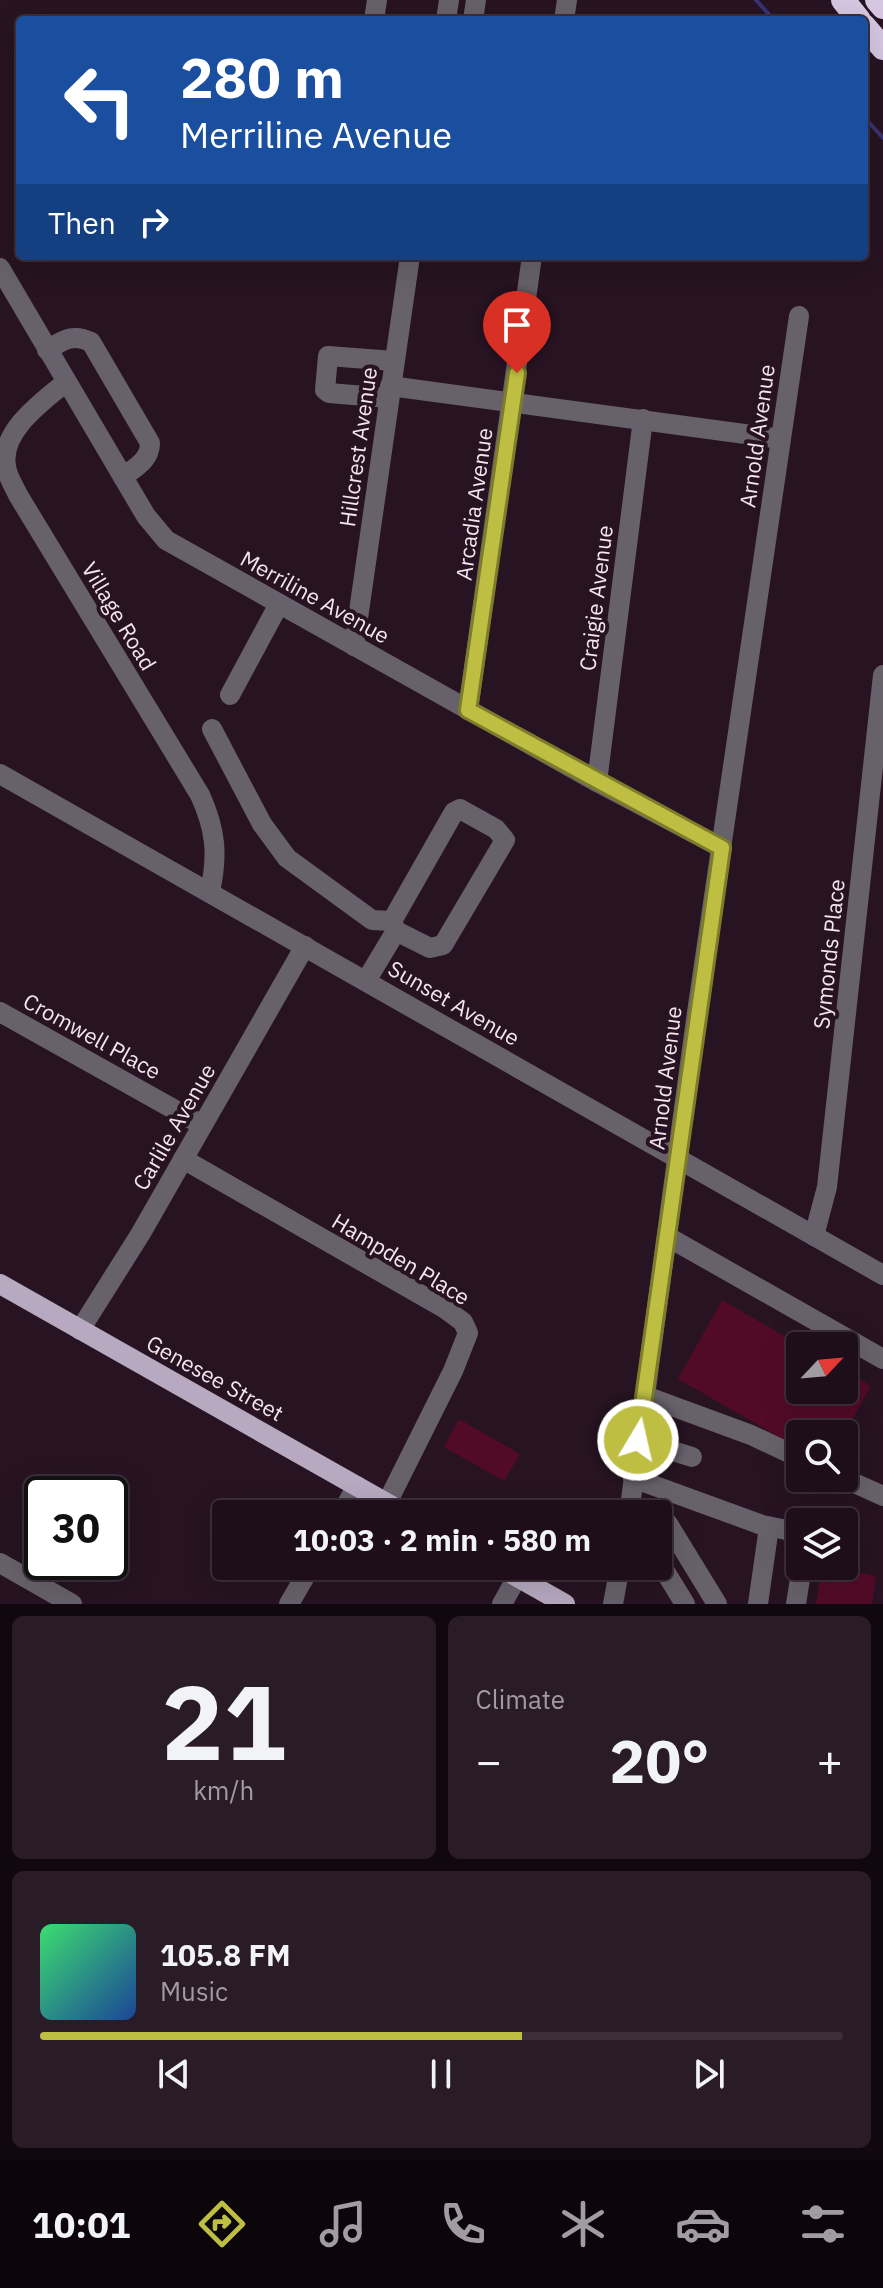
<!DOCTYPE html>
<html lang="en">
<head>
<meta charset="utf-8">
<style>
	:root { --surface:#1d0e1a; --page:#2a1c27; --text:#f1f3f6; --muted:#a09ca2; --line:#3b2e39; --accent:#bebf42 }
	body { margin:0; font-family:"IBM Plex Sans",sans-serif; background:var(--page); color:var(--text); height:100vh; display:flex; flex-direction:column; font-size:30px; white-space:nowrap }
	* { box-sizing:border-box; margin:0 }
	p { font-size:26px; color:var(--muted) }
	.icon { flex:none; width:44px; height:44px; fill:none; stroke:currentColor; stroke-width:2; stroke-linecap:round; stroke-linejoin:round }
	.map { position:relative; height:1604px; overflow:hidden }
	.sheet { display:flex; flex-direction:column; gap:12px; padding:12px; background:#10080e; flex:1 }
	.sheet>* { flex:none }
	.guide { position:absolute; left:16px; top:16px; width:852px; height:244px; border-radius:8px; box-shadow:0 8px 32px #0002,0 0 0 2px var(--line); background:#1a4fa0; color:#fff; overflow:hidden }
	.needle { width:52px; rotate:64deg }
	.tools { position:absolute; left:786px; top:1332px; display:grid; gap:16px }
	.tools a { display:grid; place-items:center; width:72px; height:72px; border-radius:8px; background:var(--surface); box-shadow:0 8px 32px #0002,0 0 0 2px var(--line); font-size:40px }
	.speed { position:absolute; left:24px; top:1476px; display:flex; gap:16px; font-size:40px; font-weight:700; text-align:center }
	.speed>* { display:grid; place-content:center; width:104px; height:104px; border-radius:50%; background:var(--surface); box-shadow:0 8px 32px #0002,0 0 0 2px var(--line); line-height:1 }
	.speed .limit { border:4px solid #111; border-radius:12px; background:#fff; color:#111 }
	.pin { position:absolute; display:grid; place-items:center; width:68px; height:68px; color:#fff; margin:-82px -34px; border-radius:50% 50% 50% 0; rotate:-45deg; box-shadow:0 0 8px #0007 }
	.pin .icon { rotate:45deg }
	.me { position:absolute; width:88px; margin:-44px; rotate:9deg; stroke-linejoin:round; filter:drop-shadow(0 0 6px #0008) }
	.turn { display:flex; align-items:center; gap:28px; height:168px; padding:0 32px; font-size:36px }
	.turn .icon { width:104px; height:104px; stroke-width:2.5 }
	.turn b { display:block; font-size:56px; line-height:68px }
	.then { display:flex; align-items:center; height:76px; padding:0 32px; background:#0003; gap:16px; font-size:30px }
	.big { font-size:60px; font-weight:700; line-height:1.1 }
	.sheet .tile { flex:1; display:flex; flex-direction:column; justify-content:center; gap:12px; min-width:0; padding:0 28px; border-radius:12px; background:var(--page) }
	.sheet .dial { align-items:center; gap:0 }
	.dial b { font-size:104px; line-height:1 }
	.song { display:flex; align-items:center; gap:24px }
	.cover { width:96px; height:96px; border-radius:12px; background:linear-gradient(135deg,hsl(140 70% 55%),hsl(220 70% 35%)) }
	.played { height:8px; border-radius:4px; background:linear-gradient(90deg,var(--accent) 60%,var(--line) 60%) }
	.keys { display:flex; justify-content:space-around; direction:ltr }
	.heat { display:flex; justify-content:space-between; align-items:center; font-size:44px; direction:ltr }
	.sheet .tiles { flex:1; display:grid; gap:12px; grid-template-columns:1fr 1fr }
	.tile:last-child { grid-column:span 2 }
	.trip { position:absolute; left:212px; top:1500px; width:460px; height:80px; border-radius:8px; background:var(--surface); box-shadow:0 8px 32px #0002,0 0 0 2px var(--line); font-weight:700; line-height:80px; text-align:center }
	.tab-bar { display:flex; height:128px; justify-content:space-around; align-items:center; background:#0c060a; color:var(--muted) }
	.tab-bar .icon { width:56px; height:56px }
	.tab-bar .active { color:var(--accent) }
	.tab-bar b { font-size:36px; color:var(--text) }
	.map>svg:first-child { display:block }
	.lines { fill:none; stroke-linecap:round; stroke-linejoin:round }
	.stream { stroke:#383371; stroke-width:4 }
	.building { fill:#520b27 }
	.minor { stroke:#67616c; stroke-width:20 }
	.major { stroke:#b6a9c0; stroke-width:20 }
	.highway { stroke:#d5c6e1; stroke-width:24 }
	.route-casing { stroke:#7c7c2b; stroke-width:20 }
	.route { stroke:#bebf42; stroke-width:14 }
	.labels { text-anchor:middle; stroke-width:8; stroke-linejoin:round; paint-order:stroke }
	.street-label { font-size:22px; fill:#f4e5ef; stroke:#271322 }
</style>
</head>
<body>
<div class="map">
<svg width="883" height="1604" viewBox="0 0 883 1604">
	<rect width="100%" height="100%" fill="#271322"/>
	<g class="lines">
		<g class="stream">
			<polyline points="756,0 774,20"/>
			<polyline points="864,117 883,138"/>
		</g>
	</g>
	<g class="building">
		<polygon points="722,1300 800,1345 800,1390 844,1390 844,1370 871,1386 849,1425 855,1428 844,1451 844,1434 800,1434 800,1449 678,1379"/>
		<polygon points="459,1419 520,1454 504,1481 444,1447"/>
		<polygon points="822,1566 845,1566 844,1570 876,1576 872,1604 816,1604"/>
	</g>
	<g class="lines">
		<g class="minor">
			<polyline points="374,20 377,0"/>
			<polyline points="446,20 449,0"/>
			<polyline points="473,20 476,0"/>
			<polyline points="564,20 567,0"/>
			<polyline points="0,268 146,516 166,540 597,782 722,848"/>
			<path d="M47,350C63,340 73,333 91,342L150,443C150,460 136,467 123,477"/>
			<path d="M66,382C43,401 0,431 6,466C7,476 14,486 18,495L200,795C216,830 218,855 210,892"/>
			<polyline points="390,386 781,439"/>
			<polyline points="389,398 329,393 325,390 328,356 394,361"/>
			<polyline points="354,646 410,256"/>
			<polyline points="230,695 279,604"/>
			<polyline points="468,710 532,256"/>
			<polyline points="212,729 262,824 287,858 372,920 392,921"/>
			<polyline points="0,774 883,1275"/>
			<polyline points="597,782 643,419"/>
			<polyline points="366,981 396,931 430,948 443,945 505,840 496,829 460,809 454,812 392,921 396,931"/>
			<polyline points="0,1012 202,1125"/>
			<polyline points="183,1159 444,1308 463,1322 468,1333 453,1371 387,1503"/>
			<polyline points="814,1236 827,1187 883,675"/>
			<polyline points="668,1237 883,1359"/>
			<polyline points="80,1330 141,1233 305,946"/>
			<polyline points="645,1396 751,1435 800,1458"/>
			<polyline points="638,1440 692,1457"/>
			<polyline points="633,1478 762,1525 787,1530 800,1540"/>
			<polyline points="843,1478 883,1496"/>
			<polyline points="341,1514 357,1486"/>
			<polyline points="629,1514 697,1012 799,316"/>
			<polyline points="658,1514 668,1524 717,1604"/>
			<polyline points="658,1560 685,1604"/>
			<polyline points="0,1563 72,1604"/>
			<polyline points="289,1604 311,1566"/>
			<polyline points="502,1604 517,1577"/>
			<polyline points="613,1604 620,1566"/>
			<polyline points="758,1604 769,1527"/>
			<polyline points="796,1604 802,1566"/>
		</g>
		<g class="major">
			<polyline points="0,1284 406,1514"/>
			<polyline points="498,1566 565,1604"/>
		</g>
		<g class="highway">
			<polyline points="843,0 859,20"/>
			<polyline points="877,0 883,7"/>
			<polyline points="864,26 883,48"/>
		</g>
	</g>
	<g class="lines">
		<g class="route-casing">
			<polyline id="route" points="517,373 468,710 722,848 638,1440"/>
		</g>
		<use href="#route" class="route"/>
	</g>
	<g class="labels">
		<g class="street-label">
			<text transform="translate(757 436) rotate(-82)" y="8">Arnold Avenue</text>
			<text transform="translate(358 447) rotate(-82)" y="8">Hillcrest Avenue</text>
			<text transform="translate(474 504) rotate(-82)" y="8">Arcadia Avenue</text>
			<text transform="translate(315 597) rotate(29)" y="8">Merriline Avenue</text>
			<text transform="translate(596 598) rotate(-83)" y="8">Craigie Avenue</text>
			<text transform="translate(119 616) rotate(59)" y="8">Village Road</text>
			<text transform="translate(829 954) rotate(-84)" y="8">Symonds Place</text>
			<text transform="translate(454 1003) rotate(30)" y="8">Sunset Avenue</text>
			<text transform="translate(92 1036) rotate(29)" y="8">Cromwell Place</text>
			<text transform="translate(665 1078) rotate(-83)" y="8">Arnold Avenue</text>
			<text transform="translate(174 1127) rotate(-60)" y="8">Carlile Avenue</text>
			<text transform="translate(401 1259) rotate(31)" y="8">Hampden Place</text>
			<text transform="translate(215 1378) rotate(29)" y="8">Genesee Street</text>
		</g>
	</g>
</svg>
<div class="tools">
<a><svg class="needle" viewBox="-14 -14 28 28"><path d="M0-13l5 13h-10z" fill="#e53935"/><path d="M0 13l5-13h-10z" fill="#a09ca2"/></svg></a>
<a><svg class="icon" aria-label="search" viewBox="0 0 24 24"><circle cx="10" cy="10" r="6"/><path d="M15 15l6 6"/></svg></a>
<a><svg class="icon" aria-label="layers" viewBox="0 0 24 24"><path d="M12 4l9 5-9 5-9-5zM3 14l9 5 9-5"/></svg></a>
</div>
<div class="speed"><div class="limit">30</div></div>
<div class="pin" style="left:517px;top:373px;background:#d93025"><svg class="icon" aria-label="arrive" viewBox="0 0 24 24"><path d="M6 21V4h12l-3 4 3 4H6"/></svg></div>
<svg class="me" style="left:638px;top:1440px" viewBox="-20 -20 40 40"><circle r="17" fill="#bebf42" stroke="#fff" stroke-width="3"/><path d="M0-11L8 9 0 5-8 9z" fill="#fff"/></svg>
<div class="trip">10:03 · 2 min · 580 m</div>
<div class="guide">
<div class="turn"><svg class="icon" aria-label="left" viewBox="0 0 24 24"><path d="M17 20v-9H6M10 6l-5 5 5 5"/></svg><div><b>280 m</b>Merriline Avenue</div></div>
<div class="then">Then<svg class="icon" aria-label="right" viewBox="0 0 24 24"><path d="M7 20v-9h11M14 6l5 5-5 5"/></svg></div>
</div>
</div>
<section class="sheet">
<div class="tiles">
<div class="tile dial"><b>21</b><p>km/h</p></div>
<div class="tile"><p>Climate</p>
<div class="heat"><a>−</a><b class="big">20°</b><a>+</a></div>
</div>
<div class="tile">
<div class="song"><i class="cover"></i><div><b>105.8 FM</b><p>Music</p></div></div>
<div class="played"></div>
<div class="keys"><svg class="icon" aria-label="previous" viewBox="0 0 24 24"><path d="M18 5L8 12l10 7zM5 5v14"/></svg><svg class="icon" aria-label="pause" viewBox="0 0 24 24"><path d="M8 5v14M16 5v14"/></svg><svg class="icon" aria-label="next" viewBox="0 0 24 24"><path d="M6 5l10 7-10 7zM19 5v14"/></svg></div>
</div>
</div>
</section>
<nav class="tab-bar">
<b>10:01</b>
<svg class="icon active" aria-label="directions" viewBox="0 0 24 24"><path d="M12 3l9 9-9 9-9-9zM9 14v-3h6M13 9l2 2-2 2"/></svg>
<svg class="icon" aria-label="music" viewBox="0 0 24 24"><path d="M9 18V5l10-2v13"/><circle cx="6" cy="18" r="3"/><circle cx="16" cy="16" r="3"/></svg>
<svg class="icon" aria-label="phone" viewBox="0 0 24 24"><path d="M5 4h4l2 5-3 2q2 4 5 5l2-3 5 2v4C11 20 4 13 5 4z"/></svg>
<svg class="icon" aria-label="climate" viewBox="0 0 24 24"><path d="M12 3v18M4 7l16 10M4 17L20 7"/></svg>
<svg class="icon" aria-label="car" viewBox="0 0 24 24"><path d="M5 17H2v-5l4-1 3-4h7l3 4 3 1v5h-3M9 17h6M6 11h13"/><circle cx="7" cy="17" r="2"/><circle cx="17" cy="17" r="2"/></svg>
<svg class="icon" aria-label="filters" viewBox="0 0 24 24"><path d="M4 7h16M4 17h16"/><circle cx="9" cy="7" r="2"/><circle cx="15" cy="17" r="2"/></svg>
</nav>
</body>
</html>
